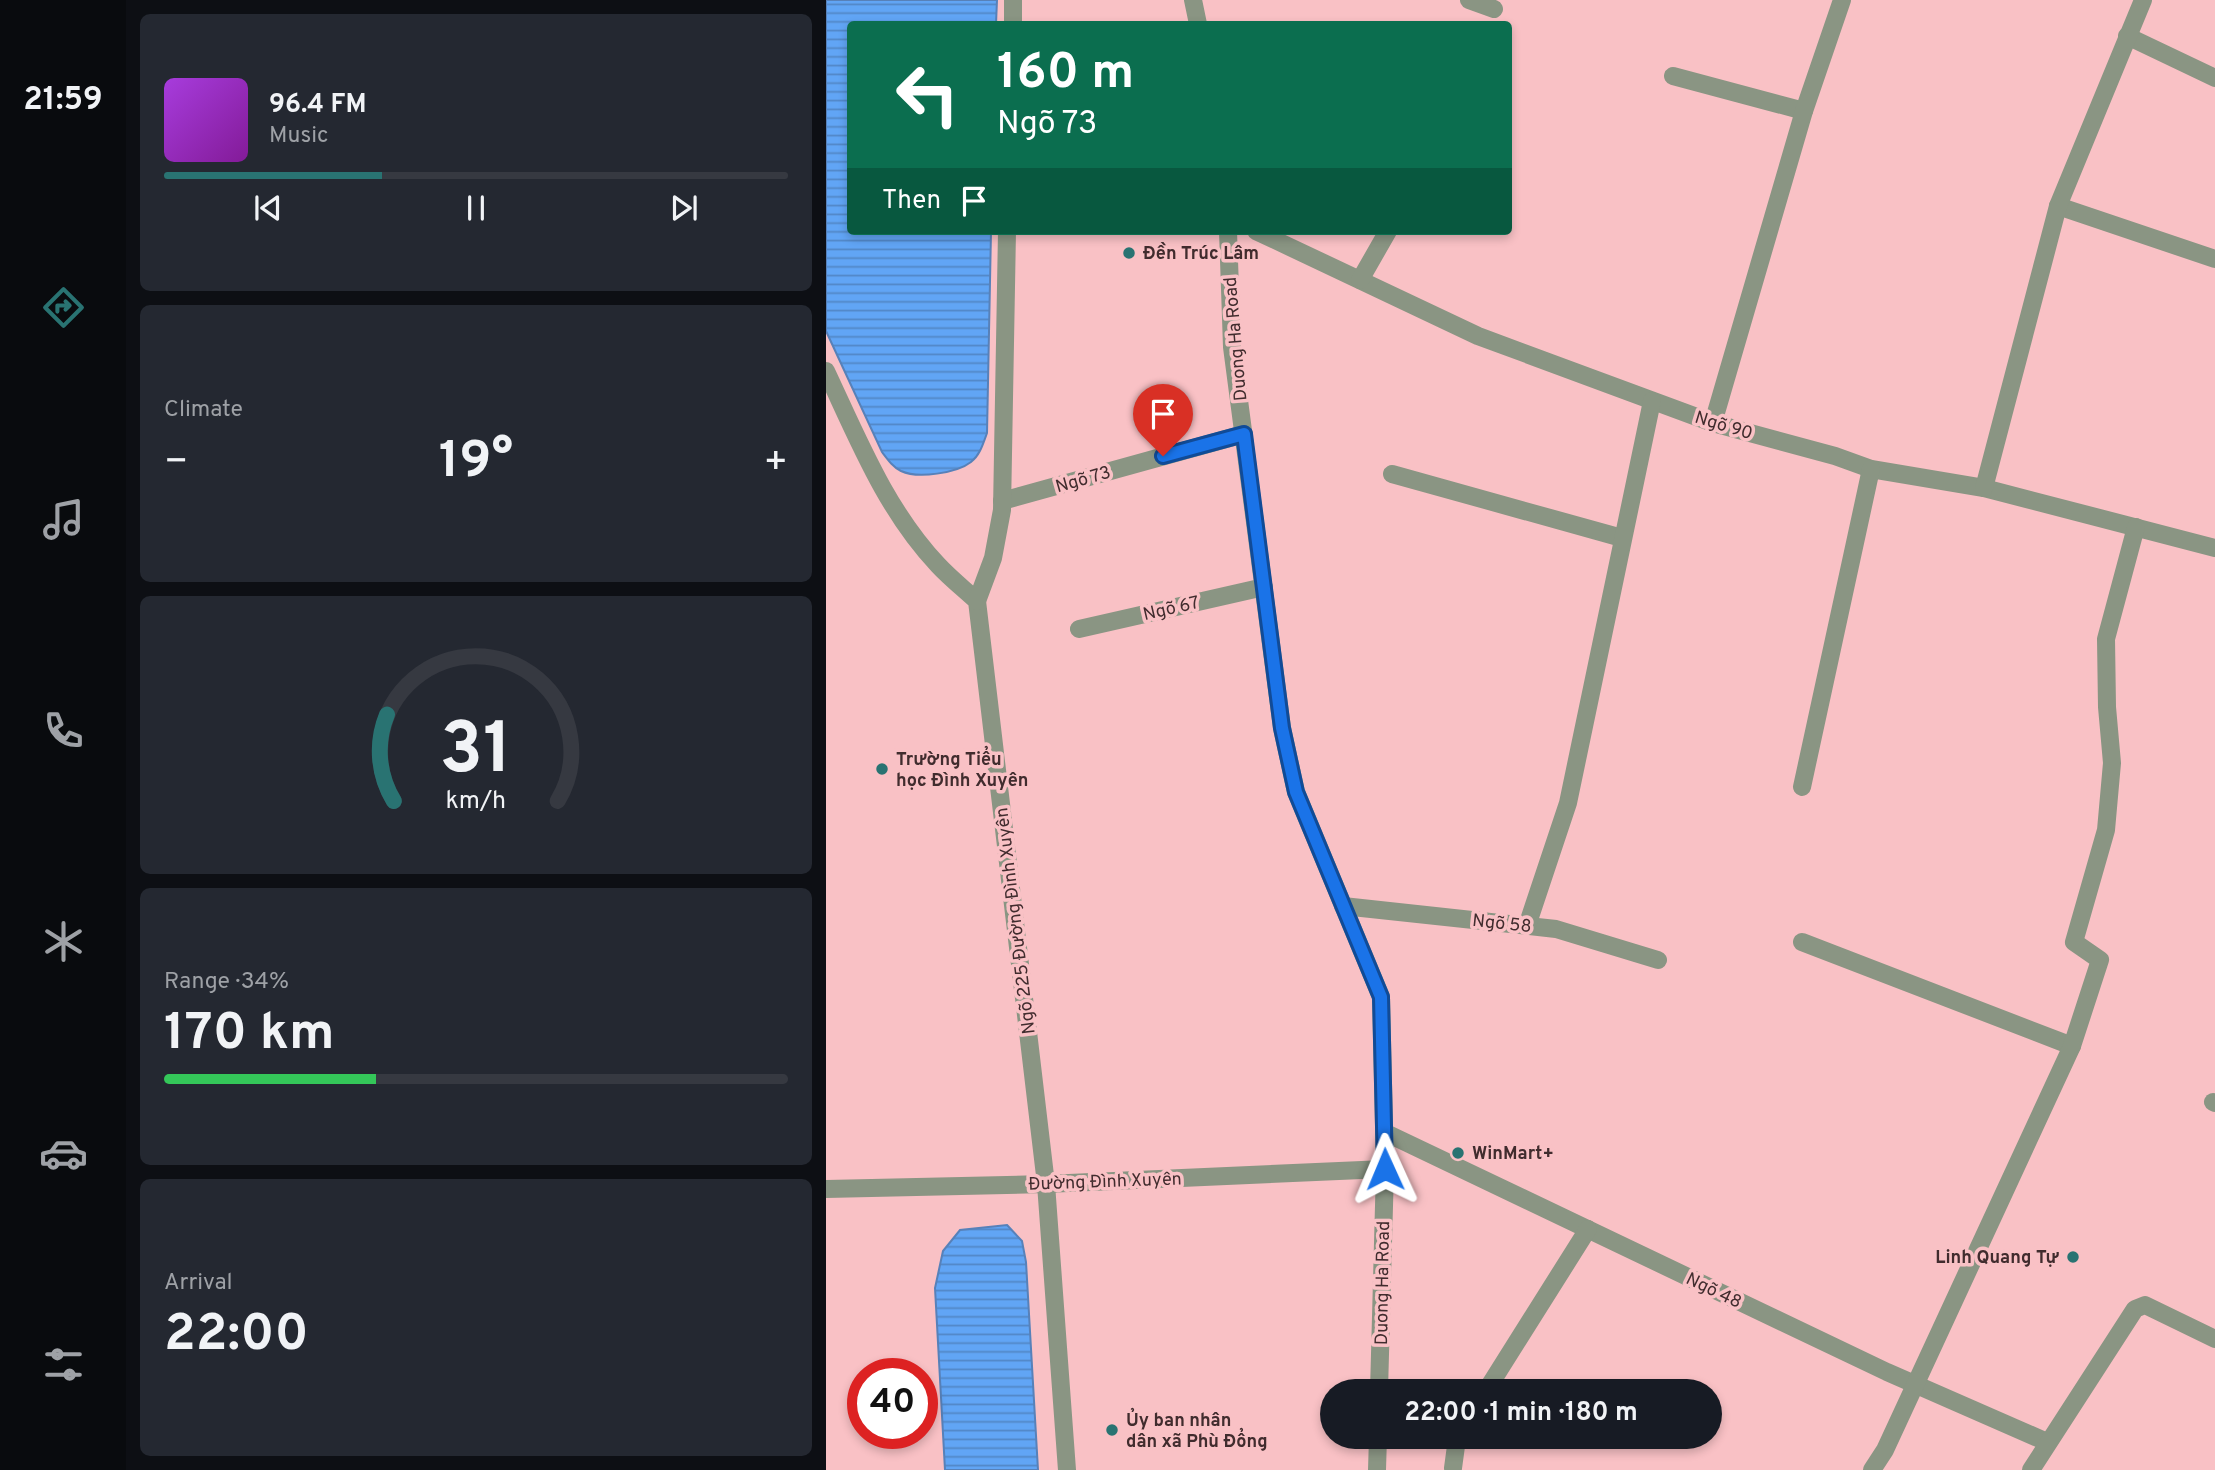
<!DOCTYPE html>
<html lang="en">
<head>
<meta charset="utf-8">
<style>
	:root { --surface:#171b24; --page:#242831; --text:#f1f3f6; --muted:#9ea1a6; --line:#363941; --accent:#297372 }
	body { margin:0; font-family:Overpass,sans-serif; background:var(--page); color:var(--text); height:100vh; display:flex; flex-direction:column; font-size:26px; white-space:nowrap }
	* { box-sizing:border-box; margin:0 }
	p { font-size:23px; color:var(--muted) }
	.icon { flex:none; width:38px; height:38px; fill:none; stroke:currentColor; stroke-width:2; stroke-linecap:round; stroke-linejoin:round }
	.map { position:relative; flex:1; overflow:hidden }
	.panel { display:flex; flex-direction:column; gap:14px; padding:14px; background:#0d0f14; width:700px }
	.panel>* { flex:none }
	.banner { position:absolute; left:21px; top:21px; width:665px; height:214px; border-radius:7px; box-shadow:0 4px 10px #0003; background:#0b6e4f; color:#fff; overflow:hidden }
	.speed { position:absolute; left:21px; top:1358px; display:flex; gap:14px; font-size:35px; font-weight:700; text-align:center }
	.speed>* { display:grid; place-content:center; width:91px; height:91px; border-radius:50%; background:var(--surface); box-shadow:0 4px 10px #0003; line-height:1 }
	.speed .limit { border:10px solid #d22; background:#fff; color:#111 }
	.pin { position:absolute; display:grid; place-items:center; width:60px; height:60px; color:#fff; margin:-72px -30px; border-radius:50% 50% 50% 0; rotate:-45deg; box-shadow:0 0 7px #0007 }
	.pin .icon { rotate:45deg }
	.me { position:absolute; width:77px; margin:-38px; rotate:359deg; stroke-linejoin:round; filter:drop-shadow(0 0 5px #0008) }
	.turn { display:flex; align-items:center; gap:24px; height:147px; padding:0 35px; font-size:32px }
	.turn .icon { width:91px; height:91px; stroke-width:2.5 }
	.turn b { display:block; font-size:49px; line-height:60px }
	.then { display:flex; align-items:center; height:66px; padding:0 35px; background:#0003; gap:14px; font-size:26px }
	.big { font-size:52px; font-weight:700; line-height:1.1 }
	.panel .card { flex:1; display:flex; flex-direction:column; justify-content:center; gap:10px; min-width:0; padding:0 24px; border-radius:10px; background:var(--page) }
	.panel .dial { align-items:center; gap:0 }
	.dial svg { height:182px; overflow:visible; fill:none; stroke:var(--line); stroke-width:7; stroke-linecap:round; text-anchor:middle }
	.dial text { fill:var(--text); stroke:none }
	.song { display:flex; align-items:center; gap:21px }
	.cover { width:84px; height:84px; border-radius:10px; background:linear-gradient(135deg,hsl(280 70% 55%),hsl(290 70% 35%)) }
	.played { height:7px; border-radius:4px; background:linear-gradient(90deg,var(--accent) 35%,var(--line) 35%) }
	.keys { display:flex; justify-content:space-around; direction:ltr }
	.heat { display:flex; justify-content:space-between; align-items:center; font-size:38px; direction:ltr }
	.charge { height:10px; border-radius:5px; background:linear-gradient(90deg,#34c759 34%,var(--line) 0) }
	.trip { position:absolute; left:494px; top:1379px; width:402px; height:70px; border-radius:35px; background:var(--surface); box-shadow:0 4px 10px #0003; font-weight:700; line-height:70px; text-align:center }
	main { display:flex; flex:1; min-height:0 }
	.menu { display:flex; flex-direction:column; width:126px; justify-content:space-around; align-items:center; background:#090b0e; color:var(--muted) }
	.menu .icon { width:49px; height:49px }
	.menu .current { color:var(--accent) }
	.menu b { font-size:32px; color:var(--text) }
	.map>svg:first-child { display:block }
	.water { fill:url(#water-rules); stroke:#5781b9; stroke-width:2 }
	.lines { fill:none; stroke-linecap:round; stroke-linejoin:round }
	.minor { stroke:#8a9583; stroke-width:18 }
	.route-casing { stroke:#114b97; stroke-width:18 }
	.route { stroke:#1a73e8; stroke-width:12 }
	.poi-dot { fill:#297372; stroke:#f9c1c5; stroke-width:2.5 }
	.labels { text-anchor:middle; stroke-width:7; stroke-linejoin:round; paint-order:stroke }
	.poi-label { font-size:18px; font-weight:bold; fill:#412c2e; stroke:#f9c1c5; text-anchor:start }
	.street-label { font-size:18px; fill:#412c2e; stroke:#f9c1c5 }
</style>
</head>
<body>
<main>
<nav class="menu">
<b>21:59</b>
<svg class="icon current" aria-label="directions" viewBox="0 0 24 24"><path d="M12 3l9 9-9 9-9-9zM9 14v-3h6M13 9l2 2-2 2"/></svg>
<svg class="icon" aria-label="music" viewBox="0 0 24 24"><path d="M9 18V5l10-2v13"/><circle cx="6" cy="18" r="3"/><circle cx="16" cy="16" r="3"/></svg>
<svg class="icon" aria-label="phone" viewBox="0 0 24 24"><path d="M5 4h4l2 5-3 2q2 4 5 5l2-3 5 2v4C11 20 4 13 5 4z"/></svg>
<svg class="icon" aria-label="climate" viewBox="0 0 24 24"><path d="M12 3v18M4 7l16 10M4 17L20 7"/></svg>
<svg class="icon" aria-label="car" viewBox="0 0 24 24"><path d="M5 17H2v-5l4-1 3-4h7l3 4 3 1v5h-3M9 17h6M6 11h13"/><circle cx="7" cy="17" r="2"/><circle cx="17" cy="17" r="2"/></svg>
<svg class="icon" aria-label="filters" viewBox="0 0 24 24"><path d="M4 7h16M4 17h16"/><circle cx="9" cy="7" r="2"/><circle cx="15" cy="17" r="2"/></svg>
</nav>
<section class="panel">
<div class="card">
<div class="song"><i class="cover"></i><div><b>96.4 FM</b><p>Music</p></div></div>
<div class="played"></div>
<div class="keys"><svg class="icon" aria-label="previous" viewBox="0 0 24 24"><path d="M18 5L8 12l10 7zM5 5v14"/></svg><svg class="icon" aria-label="pause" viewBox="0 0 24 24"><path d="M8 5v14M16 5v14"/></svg><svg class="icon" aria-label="next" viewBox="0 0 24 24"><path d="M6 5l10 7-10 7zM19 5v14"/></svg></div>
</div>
<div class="card"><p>Climate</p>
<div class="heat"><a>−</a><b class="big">19°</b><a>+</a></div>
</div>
<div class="card dial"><svg viewBox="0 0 100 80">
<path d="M14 69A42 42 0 1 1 86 69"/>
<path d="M14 69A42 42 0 0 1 11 31" stroke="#297372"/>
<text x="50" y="56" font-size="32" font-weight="700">31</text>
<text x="50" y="72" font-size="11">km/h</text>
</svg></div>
<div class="card"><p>Range · 34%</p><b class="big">170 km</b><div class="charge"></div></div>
<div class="card"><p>Arrival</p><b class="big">22:00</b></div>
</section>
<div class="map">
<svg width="1389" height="1470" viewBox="0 0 1389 1470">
	<defs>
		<pattern id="water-rules" width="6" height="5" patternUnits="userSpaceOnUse" patternTransform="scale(1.75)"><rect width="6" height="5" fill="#61a5f5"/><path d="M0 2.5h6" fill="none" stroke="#5287c7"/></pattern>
	</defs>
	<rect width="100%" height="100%" fill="#f9c1c5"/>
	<g class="water">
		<path d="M0,0H171L170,24H24V231H165L161,433C157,444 154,455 145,462C131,473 92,479 75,471C67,467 62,460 56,452L0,331Z"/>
		<polygon points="181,1225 196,1241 200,1262 212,1470 119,1470 109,1288 117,1251 134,1230"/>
	</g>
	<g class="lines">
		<g class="minor">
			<polyline points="367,0 372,24"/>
			<polyline points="643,0 668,9"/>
			<polyline points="187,24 187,0"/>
			<polyline points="1301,36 1389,78"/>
			<polyline points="847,76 978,111"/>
			<polyline points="1232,206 1389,259"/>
			<polyline points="402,231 406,347 456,728 470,792 555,997 559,1169 553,1391"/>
			<polyline points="430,231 652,336 887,423 1009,456 1045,469 1158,488 1389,548"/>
			<polyline points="534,280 562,231"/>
			<path d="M0,371C32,439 60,510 112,565C124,578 138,589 151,601L220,1184L241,1470"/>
			<polyline points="887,423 978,111 1016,0"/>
			<polyline points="566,474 796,538"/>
			<polyline points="1158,488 1232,206 1317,0"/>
			<polyline points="176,501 418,434"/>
			<polyline points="151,601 167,558 176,510 181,231"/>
			<polyline points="253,629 438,587"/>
			<polyline points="976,787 1045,469"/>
			<polyline points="517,906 730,929 832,960"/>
			<polyline points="701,926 742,803 826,401"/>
			<polyline points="976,942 1246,1046"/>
			<polyline points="1387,1102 1389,1103"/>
			<polyline points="558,1132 1061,1372 1221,1442"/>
			<polyline points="0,1189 220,1184 559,1169"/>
			<polyline points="660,1391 762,1229"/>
			<polyline points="627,1468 630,1446 634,1437"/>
			<polyline points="551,1470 552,1437"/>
			<polyline points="1046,1470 1059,1450 1246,1046 1274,960 1248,942 1280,830 1286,763 1281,707 1280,639 1310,527"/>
			<polyline points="1205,1470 1309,1309 1319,1305 1389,1339"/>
		</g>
	</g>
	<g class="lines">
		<g class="route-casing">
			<polyline id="route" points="337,456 418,434 456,728 470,792 555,997 559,1169"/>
		</g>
		<use href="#route" class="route"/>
	</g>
	<g class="poi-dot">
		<circle cx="303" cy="253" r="7"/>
		<circle cx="56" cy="769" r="7"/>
		<circle cx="632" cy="1153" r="7"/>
		<circle cx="1247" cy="1257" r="7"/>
		<circle cx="286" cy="1430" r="7"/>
	</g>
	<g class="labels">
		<g class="poi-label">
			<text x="317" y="259">Đền Trúc Lâm</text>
			<text x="70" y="765">Trường Tiểu<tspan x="70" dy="21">học Đình Xuyên</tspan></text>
			<text x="646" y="1159">WinMart+</text>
			<text x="1233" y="1263" text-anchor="end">Linh Quang Tự</text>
			<text x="300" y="1426">Ủy ban nhân<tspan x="300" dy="21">dân xã Phù Đổng</tspan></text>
		</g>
		<g class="street-label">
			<text transform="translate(409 339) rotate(-95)" y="6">Duong Ha Road</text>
			<text transform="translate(898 425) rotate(17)" y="6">Ngõ 90</text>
			<text transform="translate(257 479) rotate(-16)" y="6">Ngõ 73</text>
			<text transform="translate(345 608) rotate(-13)" y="6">Ngõ 67</text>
			<text transform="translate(189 921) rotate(-97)" y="6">Ngõ 225 Đường Đình Xuyên</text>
			<text transform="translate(676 923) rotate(6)" y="6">Ngõ 58</text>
			<text transform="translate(279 1181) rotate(-2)" y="6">Đường Đình Xuyên</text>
			<text transform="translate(556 1283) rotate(-89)" y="6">Duong Ha Road</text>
			<text transform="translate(888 1290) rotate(26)" y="6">Ngõ 48</text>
		</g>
	</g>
</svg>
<div class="speed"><div class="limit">40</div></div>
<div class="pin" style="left:337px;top:456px;background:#d93025"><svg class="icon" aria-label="arrive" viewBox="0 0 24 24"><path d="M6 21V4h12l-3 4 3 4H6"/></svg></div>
<svg class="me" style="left:559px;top:1169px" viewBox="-20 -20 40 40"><path d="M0-17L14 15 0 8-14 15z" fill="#1a73e8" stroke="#fff" stroke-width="4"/></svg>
<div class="trip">22:00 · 1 min · 180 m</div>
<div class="banner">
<div class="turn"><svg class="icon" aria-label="left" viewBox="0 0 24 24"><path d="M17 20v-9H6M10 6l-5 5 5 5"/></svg><div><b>160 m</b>Ngõ 73</div></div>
<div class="then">Then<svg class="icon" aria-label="arrive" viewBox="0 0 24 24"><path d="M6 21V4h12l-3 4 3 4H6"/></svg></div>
</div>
</div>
</main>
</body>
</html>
